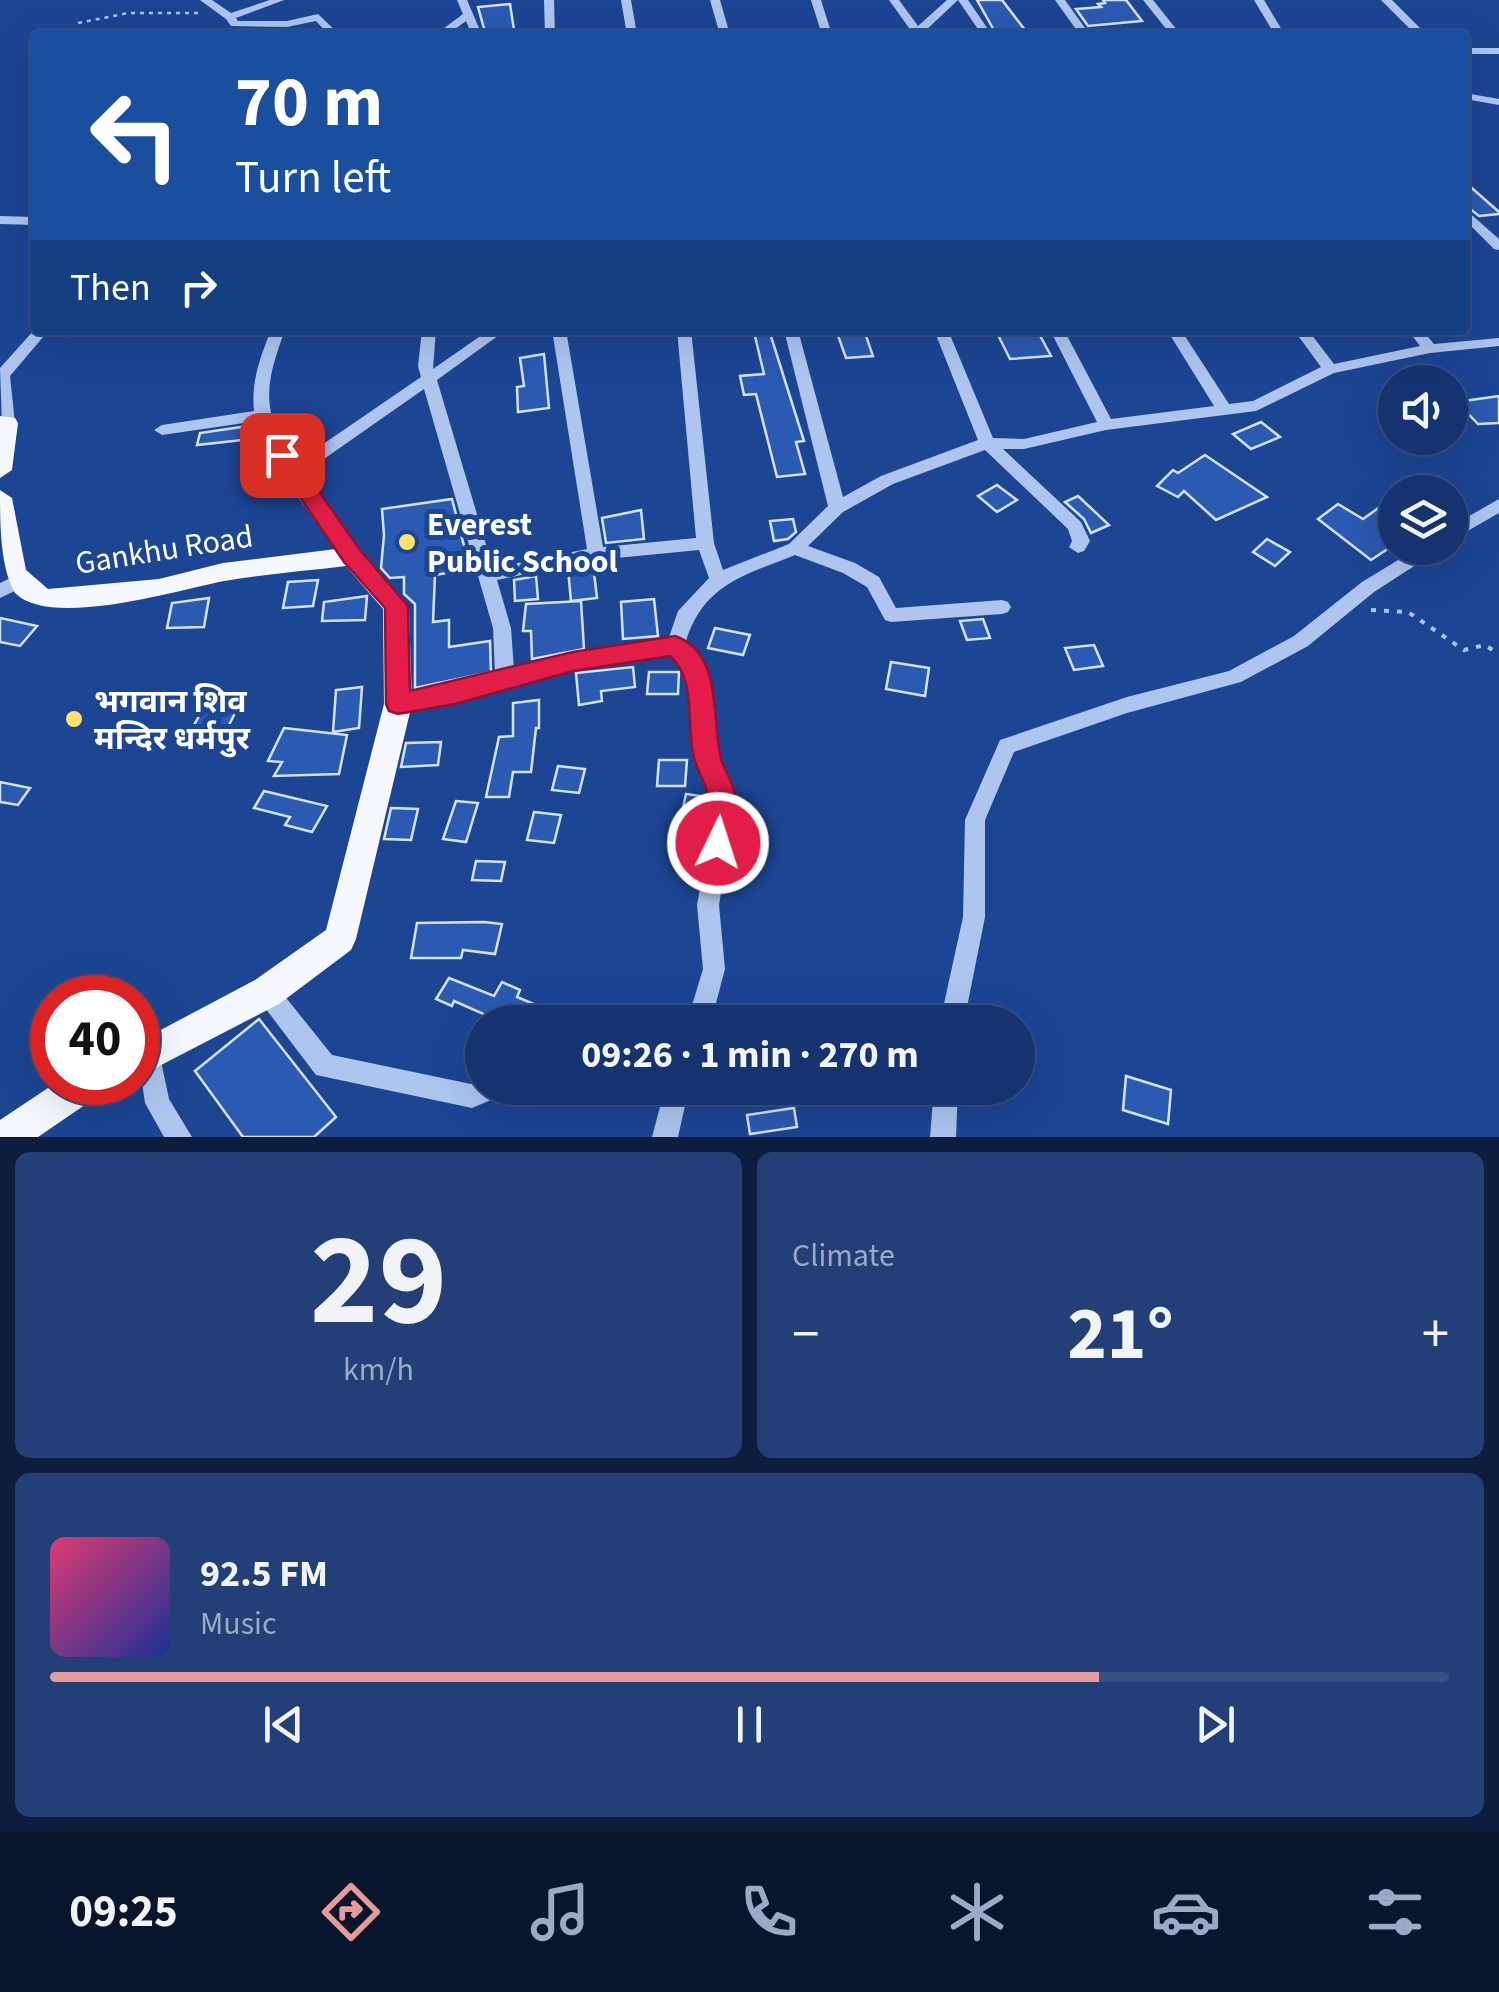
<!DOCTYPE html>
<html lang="en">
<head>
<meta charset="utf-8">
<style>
	:root { --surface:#15346f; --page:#223f77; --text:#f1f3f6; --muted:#9daac3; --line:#344f82; --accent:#e69b98 }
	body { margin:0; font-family:"Source Sans 3","Noto Sans Devanagari",sans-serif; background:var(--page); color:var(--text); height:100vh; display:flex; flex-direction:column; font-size:38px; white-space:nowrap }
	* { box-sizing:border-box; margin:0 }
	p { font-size:32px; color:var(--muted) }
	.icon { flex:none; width:55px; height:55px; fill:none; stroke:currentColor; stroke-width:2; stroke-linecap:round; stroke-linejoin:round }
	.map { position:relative; height:1137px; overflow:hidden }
	.drawer { display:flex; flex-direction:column; gap:15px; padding:15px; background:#0c1d3d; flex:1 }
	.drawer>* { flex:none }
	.guide { position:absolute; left:30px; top:30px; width:1440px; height:305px; border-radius:10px; box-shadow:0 10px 40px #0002,0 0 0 2px var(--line); background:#1a4fa0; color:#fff; overflow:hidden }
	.buttons { position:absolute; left:1378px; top:365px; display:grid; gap:20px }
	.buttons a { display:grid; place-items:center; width:90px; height:90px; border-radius:50%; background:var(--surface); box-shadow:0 10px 40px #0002,0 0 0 2px var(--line); font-size:50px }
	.speed { position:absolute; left:30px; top:975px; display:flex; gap:20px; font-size:50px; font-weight:700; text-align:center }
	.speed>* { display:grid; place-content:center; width:130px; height:130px; border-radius:50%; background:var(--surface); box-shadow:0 10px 40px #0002,0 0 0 2px var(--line); line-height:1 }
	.speed .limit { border:15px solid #d22; background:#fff; color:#111 }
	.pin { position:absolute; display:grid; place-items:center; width:85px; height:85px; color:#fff; margin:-42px; border-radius:20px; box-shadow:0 5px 15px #0006 }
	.me { position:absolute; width:110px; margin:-55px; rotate:4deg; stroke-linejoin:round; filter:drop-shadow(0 0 8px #0008) }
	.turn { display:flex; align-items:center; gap:35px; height:210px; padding:0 40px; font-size:45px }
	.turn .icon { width:130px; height:130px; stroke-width:2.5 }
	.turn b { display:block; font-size:70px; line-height:85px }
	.then { display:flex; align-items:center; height:95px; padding:0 40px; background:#0003; gap:20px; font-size:38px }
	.big { font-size:75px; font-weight:700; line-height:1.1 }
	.drawer .tile { flex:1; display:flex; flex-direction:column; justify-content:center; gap:15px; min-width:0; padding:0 35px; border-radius:15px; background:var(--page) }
	.drawer .dial { align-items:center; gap:0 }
	.dial b { font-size:130px; line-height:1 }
	.song { display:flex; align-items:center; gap:30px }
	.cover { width:120px; height:120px; border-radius:15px; background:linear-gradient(135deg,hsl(340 70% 55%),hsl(230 70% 35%)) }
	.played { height:10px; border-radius:5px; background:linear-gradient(90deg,var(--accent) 75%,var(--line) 75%) }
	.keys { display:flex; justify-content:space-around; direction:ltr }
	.heat { display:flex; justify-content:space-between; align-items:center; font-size:55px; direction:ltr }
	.drawer .tiles { flex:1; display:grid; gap:15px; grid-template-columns:1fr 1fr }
	.tile:last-child { grid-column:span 2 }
	.trip { position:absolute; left:465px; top:1005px; width:570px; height:100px; border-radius:50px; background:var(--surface); box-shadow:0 10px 40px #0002,0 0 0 2px var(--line); font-weight:700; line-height:100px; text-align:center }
	.tab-bar { display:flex; height:160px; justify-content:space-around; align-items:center; background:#08152c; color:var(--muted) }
	.tab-bar .icon { width:70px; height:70px }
	.tab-bar .on { color:var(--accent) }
	.tab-bar b { font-size:45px; color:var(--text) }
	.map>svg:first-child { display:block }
	.building { fill:#2b5ab2; stroke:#d4e2fb; stroke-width:2.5 }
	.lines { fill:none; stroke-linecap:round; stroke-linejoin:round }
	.path-far1 { stroke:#adc5ef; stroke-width:2.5; stroke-dasharray:4 5; stroke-linecap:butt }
	.path { stroke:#adc5ef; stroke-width:4; stroke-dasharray:5 8; stroke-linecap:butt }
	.minor { fill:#adc5ef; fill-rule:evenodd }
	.major { fill:#f5f8ff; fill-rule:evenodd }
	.route { fill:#e11d48; stroke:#92132f; stroke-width:2.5 }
	.poi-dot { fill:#ffe26b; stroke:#1c4594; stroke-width:4 }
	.labels { text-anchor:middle; stroke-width:10; stroke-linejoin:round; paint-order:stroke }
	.poi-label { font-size:32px; font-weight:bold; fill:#fff; stroke:#1c4594; text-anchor:start }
	.street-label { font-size:32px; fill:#fff; stroke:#1c4594 }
</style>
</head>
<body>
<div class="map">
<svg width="1499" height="1137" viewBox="0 0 1499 1137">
	<rect width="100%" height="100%" fill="#1c4594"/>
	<g class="building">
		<polygon points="977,0 1002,0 1025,30 995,32"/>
		<polygon points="1103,0 1126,0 1142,21 1088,26 1076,9 1101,7 1098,4 1105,3"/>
		<polygon points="510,4 514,30 485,32 478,7"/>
		<polygon points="1465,182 1499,212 1499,214 1479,216 1465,205"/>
		<polygon points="769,330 804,441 796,442 805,474 777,477 756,394 744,395 740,376 764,374 754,332"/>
		<polygon points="836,330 864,330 873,356 846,358"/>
		<polygon points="1037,330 1051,356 1010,359 996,331"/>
		<polygon points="544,354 549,408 518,412 517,387 524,386 520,358"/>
		<polygon points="1499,396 1499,423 1478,424 1457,402"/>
		<polygon points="1261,422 1280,437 1251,449 1233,434"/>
		<polygon points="255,425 260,438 197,445 200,433"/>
		<polygon points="1205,455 1267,497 1216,520 1184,491 1178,497 1157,486 1173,470 1178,473"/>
		<polygon points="997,485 1017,500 997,512 978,496"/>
		<polygon points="1078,496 1109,525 1091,533 1084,519 1065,502"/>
		<polygon points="452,499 470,569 435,575 433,622 449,620 449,647 490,641 491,672 415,688 415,604 404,594 404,577 390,578 381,568 384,535 382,509"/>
		<polygon points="1338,504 1363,519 1384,504 1395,511 1395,544 1371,560 1318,519"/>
		<polygon points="641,510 644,539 606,543 602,518"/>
		<polygon points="793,519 796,532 788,539 774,541 770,521"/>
		<polygon points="1267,539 1290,552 1275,566 1253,552"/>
		<polygon points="593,564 597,598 571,601 568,569"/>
		<polygon points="536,576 538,599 515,601 514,580"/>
		<polygon points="318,580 313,606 283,608 288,582"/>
		<polygon points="367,596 365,620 322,621 324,602"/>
		<polygon points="209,598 204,627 167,628 172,603"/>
		<polygon points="654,599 658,636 623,639 621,602"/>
		<polygon points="581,601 584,649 532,659 531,631 523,631 526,604"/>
		<polygon points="0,618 37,626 20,646 0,642"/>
		<polygon points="983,619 990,638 967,640 960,621"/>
		<polygon points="715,628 750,635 743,655 708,648"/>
		<polygon points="1094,645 1103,666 1074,670 1065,648"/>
		<polygon points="891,662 929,668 925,696 886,689"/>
		<polygon points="633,667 635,687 601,691 602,701 579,705 576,673"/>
		<polygon points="649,672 679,672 678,694 647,694"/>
		<polygon points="362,687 359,728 333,732 336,690"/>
		<polygon points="539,700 539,728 536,728 531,772 513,772 509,797 486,797 499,737 513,736 513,703"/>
		<polygon points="206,704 238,707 227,729 194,725"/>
		<polygon points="284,728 347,735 339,774 274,776 282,762 268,761"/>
		<polygon points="441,742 438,765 401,767 406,743"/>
		<polygon points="659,760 687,760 685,786 657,786"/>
		<polygon points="558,766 585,769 579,793 552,790"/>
		<polygon points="0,782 30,788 18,805 0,802"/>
		<polygon points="264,791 327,806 312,832 285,825 290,817 254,808"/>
		<polygon points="686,794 708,797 709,820 701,819 700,825 680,822"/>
		<polygon points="456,801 478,803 466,842 443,839"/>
		<polygon points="391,808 418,809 411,840 384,839"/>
		<polygon points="534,812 561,815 554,843 527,840"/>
		<polygon points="476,861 505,862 501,881 472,880"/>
		<polygon points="484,922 502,924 495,954 463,950 461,958 411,958 417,923"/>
		<polygon points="449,978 494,996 502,982 520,990 517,997 541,1007 532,1022 482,1022 486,1015 454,1001 452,1006 436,999"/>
		<polygon points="259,1019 336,1117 314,1137 243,1137 195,1071"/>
		<polygon points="1126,1076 1171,1090 1168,1124 1123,1110"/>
		<polygon points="794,1108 797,1127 750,1134 747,1115"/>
	</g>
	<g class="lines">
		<polyline class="path-far1" points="78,23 128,13 198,13"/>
		<polyline class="path" points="1371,610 1408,612 1464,650 1485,645 1499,654"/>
		<g class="minor">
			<polygon points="200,0 212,0 231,13 270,0 284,0 236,18 238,21 287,21 318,14 340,35 329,35 316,21 287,27 231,26 226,19"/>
			<polygon points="457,0 467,0 482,35 472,35 466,21 447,35 435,35 463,14"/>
			<polygon points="544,0 554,0 555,35 545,35"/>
			<polygon points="621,0 631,0 637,35 627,35"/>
			<polygon points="710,0 720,0 730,35 720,35"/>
			<polygon points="811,0 821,0 832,35 822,35"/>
			<polygon points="889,0 899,0 918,26 947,0 958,0 923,33 924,35 909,35 912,32"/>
			<polygon points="958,0 968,0 992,35 982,35"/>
			<polygon points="1055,0 1065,0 1090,35 1080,35"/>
			<polygon points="1143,0 1153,0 1181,35 1171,35"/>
			<polygon points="1254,0 1264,0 1285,35 1275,35"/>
			<polygon points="1381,0 1392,0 1427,35 1416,35"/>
			<rect x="1465" y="48" width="34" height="6"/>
			<polygon points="1465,93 1499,99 1499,105 1465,99"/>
			<polygon points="1465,209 1499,239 1499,250 1494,249 1465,220"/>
			<polygon points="0,216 35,217 35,225 0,224"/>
			<polygon points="35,329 49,330 10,376 15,423 7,428 2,427 0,368"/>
			<path d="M271,330H285C264,387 261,410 294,464L421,377L418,366L422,330H436L433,369L489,330H506L437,380L493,568L587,549L552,330H566L603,547L696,538L677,330H691L714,543L723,570L789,544L828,506L784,330H798L843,497L881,476L978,440L934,330H948L993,438L1024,439L1097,422L1050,330H1064L1111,419L1214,406L1167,330H1181L1229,404L1253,401L1321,367L1294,330H1308L1334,364L1420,346L1408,330H1422L1434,344L1499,338V346L1430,353L1334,373L1256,411L1106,430L1024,449H1003L1081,522L1090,541L1084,551L1078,553L1069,547L1072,541L1068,529L985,450L893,484L843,512L808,546L855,563L879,577L896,608L1002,600L1008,602L1011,607L1008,612L1002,614L891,622L885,620L867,587L843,573L795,555C743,576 703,584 685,644L697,654L707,676L717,758L731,790L733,818L719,905L725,969L711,1022H687L703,969L697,905L713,818L711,790L697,758L689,676L683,664L672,654L573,669L455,701L398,712L391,710L388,704L391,698L398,696L495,675L493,628L424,389L301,475L358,551L361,556L358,561H346C314,517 274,473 257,421L162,435L154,430L162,425L254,411C251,381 260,358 271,330ZM699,550L709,578L678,611L668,640L573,655L514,670L511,628L497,580L596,560Z"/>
			<polygon points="1499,499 1499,513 1450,541 1450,527"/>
			<polygon points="1418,548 1439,548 1436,552 1374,592 1308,646 1241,682 1127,713 1014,752 985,820 985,917 964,1022 940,1022 963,917 965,820 1000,740 1127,697 1229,671 1294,636 1362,582"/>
			<polygon points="17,575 23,577 26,582 23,587 0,598 0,583"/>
			<polygon points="267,981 275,984 332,1055 471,1084 482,1078 482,1088 501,1088 498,1097 472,1108 316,1075 259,1000 255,992 259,984"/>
			<polygon points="149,1044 158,1047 169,1099 192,1137 164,1137 145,1103 138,1055 140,1047"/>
			<polygon points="665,1088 689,1088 678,1137 652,1137"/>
			<polygon points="934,1088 958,1088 956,1137 930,1137"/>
		</g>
		<g class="major">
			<polygon points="0,416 15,418 18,423 12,470 0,478"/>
			<path d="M0,490L12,498L26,570L48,589L159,579L223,563L352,547L361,550L409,606L412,704L356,939L351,950L279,1004L138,1077V1042L255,980L326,930L384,704L383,609L346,566C306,571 264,574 224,581C179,590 50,629 15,593C0,567 0,523 0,490Z"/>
			<polygon points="57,1082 106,1082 101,1094 38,1137 0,1137 0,1120"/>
		</g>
	</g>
	<path class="route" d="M282,448L290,450L360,550L408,606L410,691L573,652L675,636C722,652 712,716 720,754C722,767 731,778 734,790C739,810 736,834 728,852L718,856L708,852C701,837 710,815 708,798C707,784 699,774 695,761C684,726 699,683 670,656L573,671L455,704L398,714L389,711L386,704L385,608L344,562L275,460L272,455Z"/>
	<g class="poi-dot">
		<circle cx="407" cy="542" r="10"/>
		<circle cx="74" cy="719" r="10"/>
	</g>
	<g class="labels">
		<g class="poi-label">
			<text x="427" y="535">Everest<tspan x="427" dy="37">Public School</tspan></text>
			<text x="94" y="712">भगवान शिव<tspan x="94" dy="37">मन्दिर धर्मपुर</tspan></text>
		</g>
		<g class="street-label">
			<text transform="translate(164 549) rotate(-9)" y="11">Gankhu Road</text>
		</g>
	</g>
</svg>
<div class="buttons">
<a><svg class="icon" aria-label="sound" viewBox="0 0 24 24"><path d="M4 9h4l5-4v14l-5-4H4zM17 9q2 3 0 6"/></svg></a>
<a><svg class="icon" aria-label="layers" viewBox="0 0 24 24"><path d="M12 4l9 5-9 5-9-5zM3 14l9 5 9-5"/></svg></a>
</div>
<div class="speed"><div class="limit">40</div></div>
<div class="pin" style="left:282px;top:455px;background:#d93025"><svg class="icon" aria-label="arrive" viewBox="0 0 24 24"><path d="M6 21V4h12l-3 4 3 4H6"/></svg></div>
<svg class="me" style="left:718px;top:843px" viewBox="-20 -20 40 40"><circle r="17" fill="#e11d48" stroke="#fff" stroke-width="3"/><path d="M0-11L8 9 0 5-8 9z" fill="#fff"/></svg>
<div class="trip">09:26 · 1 min · 270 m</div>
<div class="guide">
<div class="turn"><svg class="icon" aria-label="left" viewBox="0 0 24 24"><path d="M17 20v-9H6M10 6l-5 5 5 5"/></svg><div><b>70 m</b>Turn left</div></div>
<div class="then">Then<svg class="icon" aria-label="right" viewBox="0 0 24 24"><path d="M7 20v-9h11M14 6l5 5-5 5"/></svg></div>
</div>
</div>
<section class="drawer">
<div class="tiles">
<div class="tile dial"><b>29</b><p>km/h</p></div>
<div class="tile"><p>Climate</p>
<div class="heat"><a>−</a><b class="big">21°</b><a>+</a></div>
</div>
<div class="tile">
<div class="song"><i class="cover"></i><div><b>92.5 FM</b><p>Music</p></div></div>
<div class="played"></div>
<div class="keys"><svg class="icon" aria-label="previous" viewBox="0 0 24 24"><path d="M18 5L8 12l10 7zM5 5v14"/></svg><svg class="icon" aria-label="pause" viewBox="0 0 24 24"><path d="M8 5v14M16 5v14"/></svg><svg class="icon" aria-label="next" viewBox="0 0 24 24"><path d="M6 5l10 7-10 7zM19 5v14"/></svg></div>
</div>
</div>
</section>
<nav class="tab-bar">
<b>09:25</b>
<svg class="icon on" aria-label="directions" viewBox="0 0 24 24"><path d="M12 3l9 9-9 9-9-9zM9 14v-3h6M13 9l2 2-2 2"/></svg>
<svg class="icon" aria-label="music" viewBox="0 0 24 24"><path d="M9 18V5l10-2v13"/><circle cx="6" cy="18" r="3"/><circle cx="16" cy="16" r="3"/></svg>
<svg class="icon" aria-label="phone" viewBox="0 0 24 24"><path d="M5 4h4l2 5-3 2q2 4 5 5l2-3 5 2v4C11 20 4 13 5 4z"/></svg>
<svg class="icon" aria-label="climate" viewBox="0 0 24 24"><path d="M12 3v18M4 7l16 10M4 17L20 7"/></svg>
<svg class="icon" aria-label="car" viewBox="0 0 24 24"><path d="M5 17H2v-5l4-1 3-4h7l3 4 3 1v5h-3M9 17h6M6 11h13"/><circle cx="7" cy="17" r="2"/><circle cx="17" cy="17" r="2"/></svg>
<svg class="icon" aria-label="filters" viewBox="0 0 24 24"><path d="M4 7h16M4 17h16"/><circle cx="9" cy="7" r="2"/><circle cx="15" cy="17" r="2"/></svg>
</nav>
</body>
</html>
